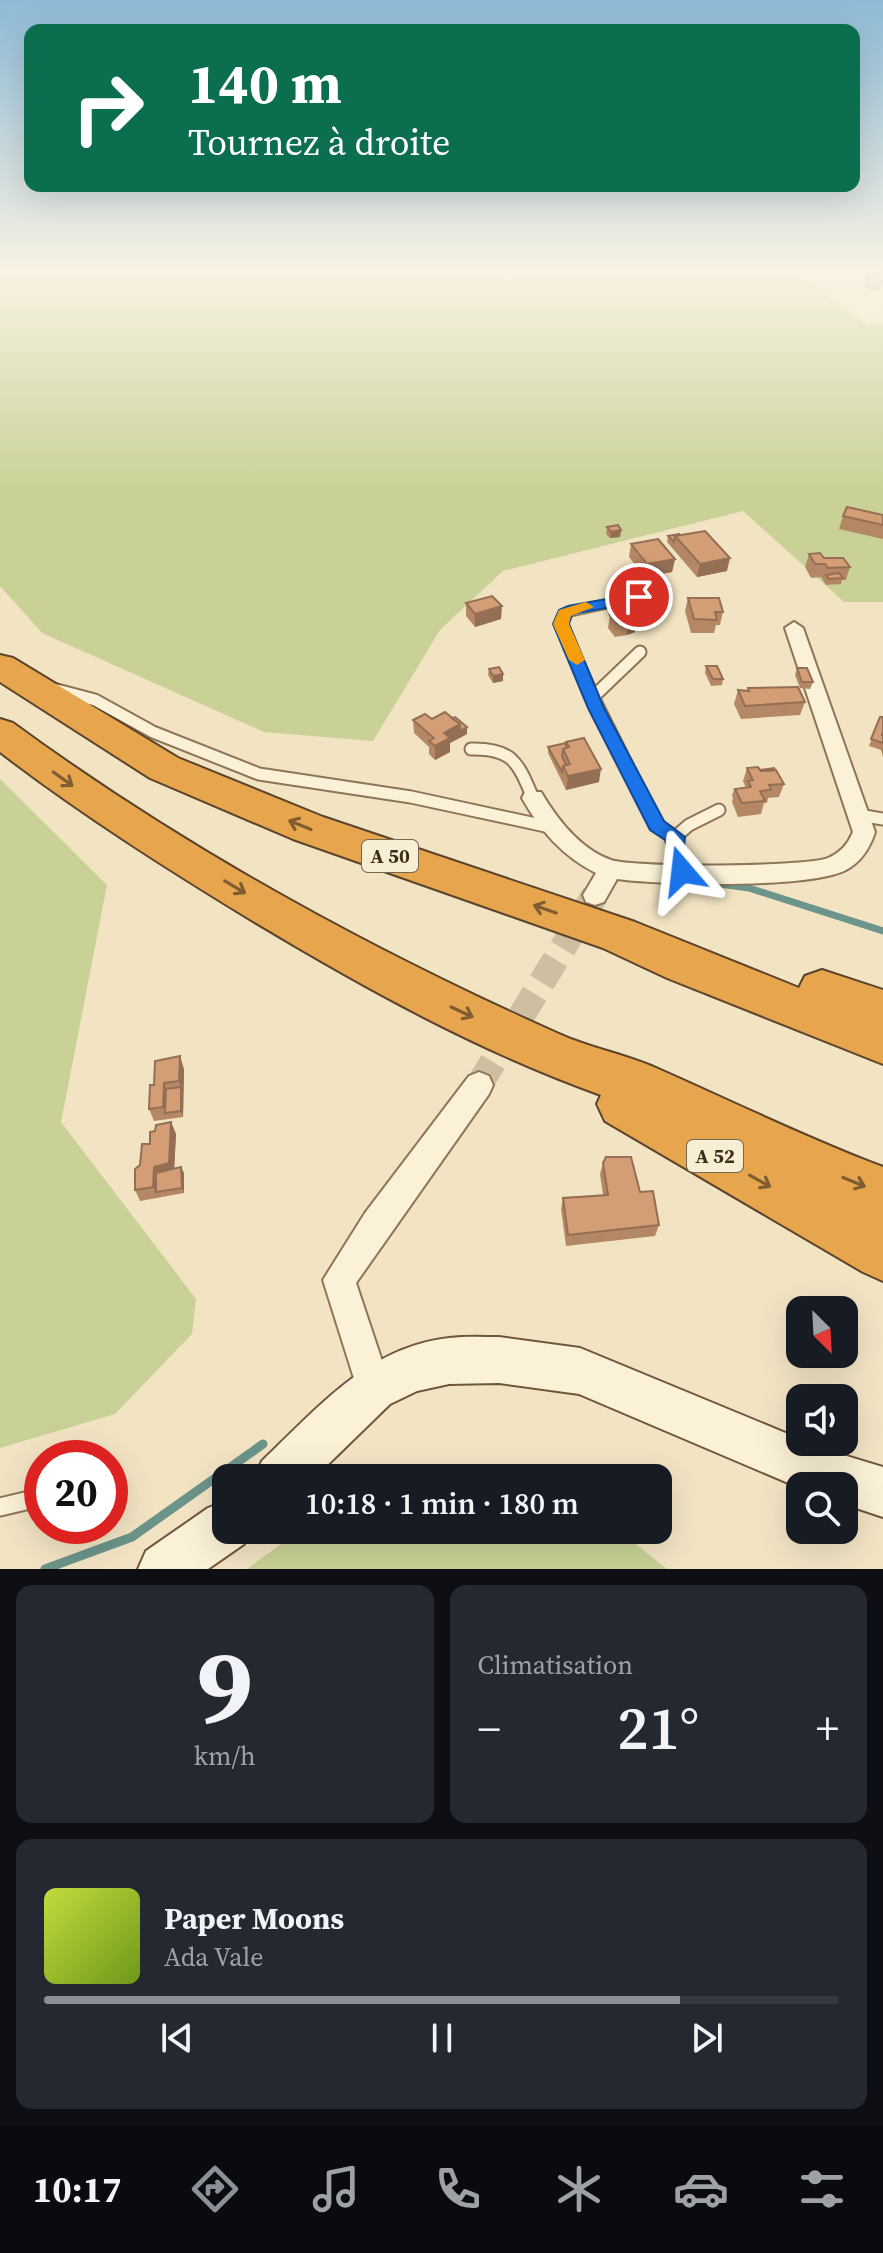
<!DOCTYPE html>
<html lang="fr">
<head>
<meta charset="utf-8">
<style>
	:root { --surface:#171b24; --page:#242831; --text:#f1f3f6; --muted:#9ea1a6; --line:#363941; --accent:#8c9099 }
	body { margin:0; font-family:"Source Serif 4",serif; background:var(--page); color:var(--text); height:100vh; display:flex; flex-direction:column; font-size:30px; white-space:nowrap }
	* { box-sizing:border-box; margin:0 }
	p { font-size:26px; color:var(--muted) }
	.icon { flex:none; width:44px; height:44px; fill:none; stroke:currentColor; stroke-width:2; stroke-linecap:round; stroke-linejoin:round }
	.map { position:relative; height:1569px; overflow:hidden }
	.drawer { display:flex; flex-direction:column; gap:16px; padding:16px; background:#0d0f14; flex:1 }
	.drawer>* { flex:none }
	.top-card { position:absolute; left:24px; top:24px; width:836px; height:168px; border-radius:16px; box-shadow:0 8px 32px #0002; background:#0b6e4f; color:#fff; overflow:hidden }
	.needle { width:52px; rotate:156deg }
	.controls { position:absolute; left:786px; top:1296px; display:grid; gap:16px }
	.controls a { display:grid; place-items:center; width:72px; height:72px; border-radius:16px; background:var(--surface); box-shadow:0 8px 32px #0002; font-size:40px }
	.speed { position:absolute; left:24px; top:1440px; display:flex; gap:16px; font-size:40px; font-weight:700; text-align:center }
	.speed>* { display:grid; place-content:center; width:104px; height:104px; border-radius:50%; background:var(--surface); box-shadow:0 8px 32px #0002; line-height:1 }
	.speed .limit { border:12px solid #d22; background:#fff; color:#111 }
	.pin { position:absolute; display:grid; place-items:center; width:68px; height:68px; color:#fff; margin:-34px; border:4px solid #fff; border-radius:50%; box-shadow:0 2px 8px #0007 }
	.me { position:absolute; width:88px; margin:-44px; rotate:343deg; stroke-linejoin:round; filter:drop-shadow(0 0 6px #0008) }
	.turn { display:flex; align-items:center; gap:28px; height:168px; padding:0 32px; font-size:36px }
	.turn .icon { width:104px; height:104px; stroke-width:2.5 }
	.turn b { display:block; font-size:56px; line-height:68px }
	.big { font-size:60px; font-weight:600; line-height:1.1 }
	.drawer .card { flex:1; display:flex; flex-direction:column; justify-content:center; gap:12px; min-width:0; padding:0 28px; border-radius:16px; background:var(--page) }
	.drawer .dial { align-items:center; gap:0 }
	.dial b { font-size:104px; line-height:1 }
	.song { display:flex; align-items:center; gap:24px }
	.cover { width:96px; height:96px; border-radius:12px; background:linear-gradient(135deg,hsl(70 70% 55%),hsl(80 70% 35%)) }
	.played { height:8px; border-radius:4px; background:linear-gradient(90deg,var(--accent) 80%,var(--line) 80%) }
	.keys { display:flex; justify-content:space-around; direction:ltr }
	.heat { display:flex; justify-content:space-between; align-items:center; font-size:44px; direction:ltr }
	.drawer .tiles { flex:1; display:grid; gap:16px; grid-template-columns:1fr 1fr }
	.card:last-child { grid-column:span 2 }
	.trip { position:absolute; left:212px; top:1464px; width:460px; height:80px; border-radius:16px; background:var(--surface); box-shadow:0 8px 32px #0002; font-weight:600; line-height:80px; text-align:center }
	.menu { display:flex; height:128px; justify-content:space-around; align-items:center; background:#090b0e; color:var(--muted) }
	.menu .icon { width:56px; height:56px }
	.menu .on { color:var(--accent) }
	.menu b { font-size:36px; color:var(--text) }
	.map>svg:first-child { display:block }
	.green { fill:#c9d196 }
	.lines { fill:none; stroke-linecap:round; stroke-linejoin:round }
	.stream-far1 { stroke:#6b948a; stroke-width:7 }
	.stream { stroke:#6b948a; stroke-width:9 }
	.minor-tunnel { stroke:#cebfa2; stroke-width:27; stroke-dasharray:27 13; stroke-linecap:butt }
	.service-far3-casing { stroke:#8e7558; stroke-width:11 }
	.service-far2-casing { stroke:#8e7558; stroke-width:15 }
	.service-far1-casing { stroke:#8e7558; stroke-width:17 }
	.service-casing { stroke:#8e7558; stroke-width:21 }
	.minor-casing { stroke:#8e7558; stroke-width:4 }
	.secondary-casing { stroke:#70563b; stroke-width:4 }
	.motorway-casing { stroke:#5b432c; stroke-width:4 }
	.service-far3 { stroke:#fbf1d7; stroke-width:8 }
	.service-far2 { stroke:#fbf1d7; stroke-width:11 }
	.service-far1 { stroke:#fbf1d7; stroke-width:13 }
	.service { stroke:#fbf1d7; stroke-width:17 }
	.minor { fill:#fbf1d7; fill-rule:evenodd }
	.secondary { fill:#fbf1d7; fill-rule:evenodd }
	.motorway { fill:#e7a64d; fill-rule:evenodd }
	.wall { fill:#b58865 }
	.shaded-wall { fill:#946f53 }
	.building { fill:#d39e76; stroke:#946f53; stroke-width:2 }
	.oneway { stroke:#805d30 }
	.route { fill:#1a73e8; stroke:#114b97; stroke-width:2 }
	.slow { fill:#f59e0b }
	.labels { text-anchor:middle; stroke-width:6; stroke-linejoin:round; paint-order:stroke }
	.shield { fill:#f8eed3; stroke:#746754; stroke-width:2 }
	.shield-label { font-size:20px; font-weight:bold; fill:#3c2d1d }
</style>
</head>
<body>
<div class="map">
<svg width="883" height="1569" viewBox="0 0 883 1569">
	<rect width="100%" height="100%" fill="#f2e4c3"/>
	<g class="green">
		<polygon points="0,273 797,273 869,326 883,324 883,602 844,602 743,511 503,571 440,630 373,741 264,732 42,633 0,586"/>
		<polygon points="0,779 107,885 61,1122 196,1299 192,1334 115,1414 0,1448"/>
		<polygon points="300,1530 618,1530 667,1569 247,1569"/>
	</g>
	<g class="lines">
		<polyline class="stream-far1" points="706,890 720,884 749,888 883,931"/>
		<polyline class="stream" points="45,1569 132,1537 263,1444"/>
		<polyline class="minor-tunnel" points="479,1085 595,895"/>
		<g class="service-far3-casing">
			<polyline id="service-far3" points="562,622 565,613 639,597"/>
		</g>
		<g class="service-far2-casing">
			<g id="service-far2">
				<polyline points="562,620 561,624 593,697"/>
				<polyline points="640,652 593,697 657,825 675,837"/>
				<polyline points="57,690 95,700 153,732 259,774 411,797 550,827"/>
				<path d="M471,749C513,748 518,763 533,798"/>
				<polyline points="859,815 883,819"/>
				<polyline points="681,867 674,847 675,837 689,825 719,810"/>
			</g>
		</g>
		<g class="service-far1-casing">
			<polyline id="service-far1" points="680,865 682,871"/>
		</g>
		<g class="service-casing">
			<polyline id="service" points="0,1507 42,1497"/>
		</g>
		<g class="minor-casing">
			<g id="minor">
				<path d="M794,622L803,628L875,832C870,848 861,862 846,870C809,889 662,885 617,879L604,902L595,905L586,902L583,895L596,873C562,856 540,830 522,798L525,792H541C557,819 580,849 611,860C635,868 805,867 828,858C840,853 848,844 853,832L785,628Z"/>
				<polygon points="479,1072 489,1076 493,1085 489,1094 356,1283 391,1388 386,1400 374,1405 362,1400 357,1388 323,1280 365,1213 469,1076"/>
			</g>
		</g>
		<g class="secondary-casing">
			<g id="secondary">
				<path d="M499,1337L580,1348L800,1439V1442L883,1467V1517L844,1504V1486L800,1488L579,1394L499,1383L449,1384L417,1391L390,1404L314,1478H254L262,1461C318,1408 368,1347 449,1338C466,1336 483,1337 499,1337Z"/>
				<polygon points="226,1501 226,1530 250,1530 244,1544 208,1569 138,1569 146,1551 208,1508"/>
			</g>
		</g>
		<g class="motorway-casing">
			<g id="motorway">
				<polygon points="0,655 13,658 178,758 323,817 635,922 799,988 805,976 822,970 883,990 883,1064 667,978 603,948 293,839 150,778 0,682"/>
				<path d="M0,719L13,723C182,847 368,949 559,1034C590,1048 624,1054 656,1068C731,1101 806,1138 883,1167V1281L863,1272L605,1121L597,1104L601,1095C478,1051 365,988 253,921C166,868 81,814 0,752Z"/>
			</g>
		</g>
		<use href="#service-far3" class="service-far3"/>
		<use href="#service-far2" class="service-far2"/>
		<use href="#service-far1" class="service-far1"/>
		<use href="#service" class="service"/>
		<use href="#minor" class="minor"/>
		<use href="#secondary" class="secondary"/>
		<use href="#motorway" class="motorway"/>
	</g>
	<g class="wall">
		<polygon points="866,273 881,273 881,285 880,291 864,288"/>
		<polygon points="883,515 883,539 839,529 843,516"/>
		<polygon points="607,527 621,530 620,537 610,538 606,534"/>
		<polygon points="681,535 727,571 697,577 667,542 668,536"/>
		<polygon points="631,544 675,559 672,572 645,577 629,557"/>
		<polygon points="809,554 850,567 846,580 842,580 841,584 826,585 821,577 811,578 805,567"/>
		<polygon points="688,598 723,612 720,625 716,625 714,633 691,633 685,611"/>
		<polygon points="466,603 501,619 475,627 466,616"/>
		<polygon points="615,604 644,628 635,629 635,632 627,635 615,637 608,628 610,615 612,614 612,609 615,609"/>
		<polygon points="706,666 723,679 722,685 711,686 705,673"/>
		<polygon points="797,668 813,682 810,689 800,688 795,675"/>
		<polygon points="489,669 503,681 493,683 488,675"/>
		<polygon points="748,688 805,702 800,715 741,719 734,704 738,690 747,691"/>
		<polygon points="880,717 883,717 883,757 881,750 869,746"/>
		<polygon points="452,718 467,727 467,734 450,743 450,752 435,760 429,754 429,747 414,733 413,720"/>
		<polygon points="566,743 599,782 566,790 548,753 548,747"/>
		<polygon points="747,768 760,770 784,784 779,797 768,798 767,803 764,803 761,814 738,817 732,802 733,798 732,796 734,789 746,788 743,781"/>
		<polygon points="184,1069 183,1117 154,1121 149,1109 154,1085"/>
		<polygon points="171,1122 176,1134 174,1169 184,1173 184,1193 140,1201 135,1190 140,1165 155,1131"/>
		<polygon points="603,1163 640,1192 659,1225 655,1236 566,1246 561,1209 563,1198 603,1195 600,1174"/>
	</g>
	<g class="shaded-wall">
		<polygon points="621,530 620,537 610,538 611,532"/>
		<polygon points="730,558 727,571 697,577 700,564"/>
		<polygon points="675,559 672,572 645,577 647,564"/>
		<polygon points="502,606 501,619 475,627 475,614"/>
		<polygon points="646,615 644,628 635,629 635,632 627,635 629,622 635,616"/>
		<polygon points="503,674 503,681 493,683 493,676"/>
		<polygon points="460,724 467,727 467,734 450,743 450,752 435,760 435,746 444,733"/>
		<polygon points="601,769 599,782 566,790 568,776"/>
		<polygon points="180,1056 184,1069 183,1117 181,1111 181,1087 179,1081"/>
		<polygon points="164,1083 169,1095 165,1113 163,1107"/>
		<polygon points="171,1122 176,1134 174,1174 156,1192 153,1187 154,1167"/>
		<polygon points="181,1167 184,1173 184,1193 182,1188"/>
	</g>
	<g class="building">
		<polygon points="867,273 881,273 881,278 878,280 882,281 881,285 866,283"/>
		<polygon points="847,507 883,515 883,525 843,516"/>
		<polygon points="618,525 621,530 611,532 607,527"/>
		<polygon points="705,531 730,558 700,564 675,536"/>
		<polygon points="680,534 675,536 674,542 668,536"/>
		<polygon points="658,539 675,559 647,564 631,544"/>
		<polygon points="820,553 824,558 843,558 850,567 828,568 825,564 815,564 809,554"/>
		<polygon points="839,573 843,578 829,579 826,575"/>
		<polygon points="492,596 502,606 475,614 466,603"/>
		<polygon points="688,598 719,598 723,612 715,612 717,620 694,619"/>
		<polygon points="638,603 646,615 635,616 637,619 629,622 617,623 610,615 615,614 612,609 617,608 615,604"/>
		<polygon points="706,666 717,666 723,679 713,679"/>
		<polygon points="499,667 503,674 493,676 489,669"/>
		<polygon points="797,668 807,668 813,682 802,682"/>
		<polygon points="798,687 805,702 745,706 738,690 749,691 748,688"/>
		<polygon points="445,712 460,724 444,733 450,738 435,746 429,741 434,738 413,720 425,714 432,719"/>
		<polygon points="455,717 467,727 460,731 460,724 452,718"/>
		<polygon points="880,717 883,717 883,732 882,735 883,735 883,743 871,739"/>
		<polygon points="584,738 601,769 568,776 563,766 570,764 563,749 569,747 566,742"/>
		<polygon points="566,743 566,748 563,749 562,756 566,765 563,766 562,772 548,747"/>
		<polygon points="758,767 761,771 776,770 784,784 769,785 771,790 760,791 765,801 742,803 735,789 751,787 748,781 753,780 747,768"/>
		<polygon points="774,768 775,770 761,771 760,770"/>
		<polygon points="180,1056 179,1081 164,1083 163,1107 149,1109 150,1085 154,1085 155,1061"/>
		<polygon points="181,1087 181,1111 165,1113 166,1089"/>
		<polygon points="171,1122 169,1163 154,1167 153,1187 135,1190 135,1169 140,1165 142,1144 150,1144 150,1132 155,1131 156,1125"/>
		<polygon points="606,1157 631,1157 640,1192 653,1191 659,1225 568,1235 563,1198 608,1195 603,1163"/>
		<polygon points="181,1167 182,1188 156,1192 156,1173"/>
	</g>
	<defs><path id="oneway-shaft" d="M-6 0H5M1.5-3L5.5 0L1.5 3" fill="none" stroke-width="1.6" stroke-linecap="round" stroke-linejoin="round" transform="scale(2)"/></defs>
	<g class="oneway">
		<use href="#oneway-shaft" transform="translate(63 779) rotate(36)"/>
		<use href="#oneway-shaft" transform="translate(300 825) rotate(-158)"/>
		<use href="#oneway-shaft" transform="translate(235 887) rotate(31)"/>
		<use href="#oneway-shaft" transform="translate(545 909) rotate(-161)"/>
		<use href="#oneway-shaft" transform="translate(462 1012) rotate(25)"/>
		<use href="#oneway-shaft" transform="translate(760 1181) rotate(29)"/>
		<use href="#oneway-shaft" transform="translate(854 1182) rotate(22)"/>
	</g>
	<linearGradient id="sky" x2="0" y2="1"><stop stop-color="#8dbad6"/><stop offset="0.55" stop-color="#f9f3e4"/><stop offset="1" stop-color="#f9f3e4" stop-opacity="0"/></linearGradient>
	<rect width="883" height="493" fill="url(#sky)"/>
	<polygon class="route" points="639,593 647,597 645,601 578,613 572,615 569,624 604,708 664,821 685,837 684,847 692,871 689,876 675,876 665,840 650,830 588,708 553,624 559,610 568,606"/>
	<polygon class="slow" points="586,602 594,607 571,616 569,624 585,660 577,665 569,660 553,624 559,610"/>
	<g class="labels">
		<g class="shield">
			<rect x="362" y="840" width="56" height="32" rx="6"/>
			<rect x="687" y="1140" width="56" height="32" rx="6"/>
		</g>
		<g class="shield-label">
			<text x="390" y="863">A 50</text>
			<text x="715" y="1163">A 52</text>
		</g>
	</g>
</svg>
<div class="controls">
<a><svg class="needle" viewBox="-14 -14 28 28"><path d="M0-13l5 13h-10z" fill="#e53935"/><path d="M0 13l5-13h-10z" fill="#9ea1a6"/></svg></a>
<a><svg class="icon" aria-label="sound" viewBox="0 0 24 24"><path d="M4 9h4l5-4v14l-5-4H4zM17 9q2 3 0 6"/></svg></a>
<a><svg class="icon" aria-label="search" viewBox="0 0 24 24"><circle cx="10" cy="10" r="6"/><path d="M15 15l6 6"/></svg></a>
</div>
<div class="speed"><div class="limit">20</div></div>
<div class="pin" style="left:639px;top:597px;background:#d93025"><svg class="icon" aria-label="arrive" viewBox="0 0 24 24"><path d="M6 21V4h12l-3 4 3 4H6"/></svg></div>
<svg class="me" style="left:682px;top:871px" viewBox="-20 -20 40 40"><path d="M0-17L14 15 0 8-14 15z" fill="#1a73e8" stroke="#fff" stroke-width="4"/></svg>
<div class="trip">10:18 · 1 min · 180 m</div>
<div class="top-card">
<div class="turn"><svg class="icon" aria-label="right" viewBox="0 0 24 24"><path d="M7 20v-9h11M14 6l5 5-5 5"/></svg><div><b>140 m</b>Tournez à droite</div></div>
</div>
</div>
<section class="drawer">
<div class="tiles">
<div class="card dial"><b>9</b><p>km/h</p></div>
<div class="card"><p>Climatisation</p>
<div class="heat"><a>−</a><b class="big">21°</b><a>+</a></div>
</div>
<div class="card">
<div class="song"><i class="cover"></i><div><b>Paper Moons</b><p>Ada Vale</p></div></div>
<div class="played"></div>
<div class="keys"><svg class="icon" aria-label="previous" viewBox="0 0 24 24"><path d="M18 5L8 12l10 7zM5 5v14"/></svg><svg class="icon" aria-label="pause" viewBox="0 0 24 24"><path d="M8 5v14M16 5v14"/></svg><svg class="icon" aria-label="next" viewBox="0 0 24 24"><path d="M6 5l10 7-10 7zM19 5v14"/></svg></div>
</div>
</div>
</section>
<nav class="menu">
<b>10:17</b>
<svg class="icon on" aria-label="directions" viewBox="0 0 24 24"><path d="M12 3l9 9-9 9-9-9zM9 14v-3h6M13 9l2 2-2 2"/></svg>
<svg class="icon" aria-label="music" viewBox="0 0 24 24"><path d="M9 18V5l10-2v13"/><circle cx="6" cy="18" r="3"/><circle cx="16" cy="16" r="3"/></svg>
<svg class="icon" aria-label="phone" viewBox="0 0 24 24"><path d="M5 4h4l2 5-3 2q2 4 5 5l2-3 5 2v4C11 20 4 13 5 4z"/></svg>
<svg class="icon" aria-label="climate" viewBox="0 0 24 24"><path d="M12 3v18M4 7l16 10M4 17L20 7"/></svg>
<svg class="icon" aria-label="car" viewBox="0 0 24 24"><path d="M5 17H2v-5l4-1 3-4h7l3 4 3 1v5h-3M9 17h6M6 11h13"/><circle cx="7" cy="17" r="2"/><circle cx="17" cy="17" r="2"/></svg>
<svg class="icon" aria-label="filters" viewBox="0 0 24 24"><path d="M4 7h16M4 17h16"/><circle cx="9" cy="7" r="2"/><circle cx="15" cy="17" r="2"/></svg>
</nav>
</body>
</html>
